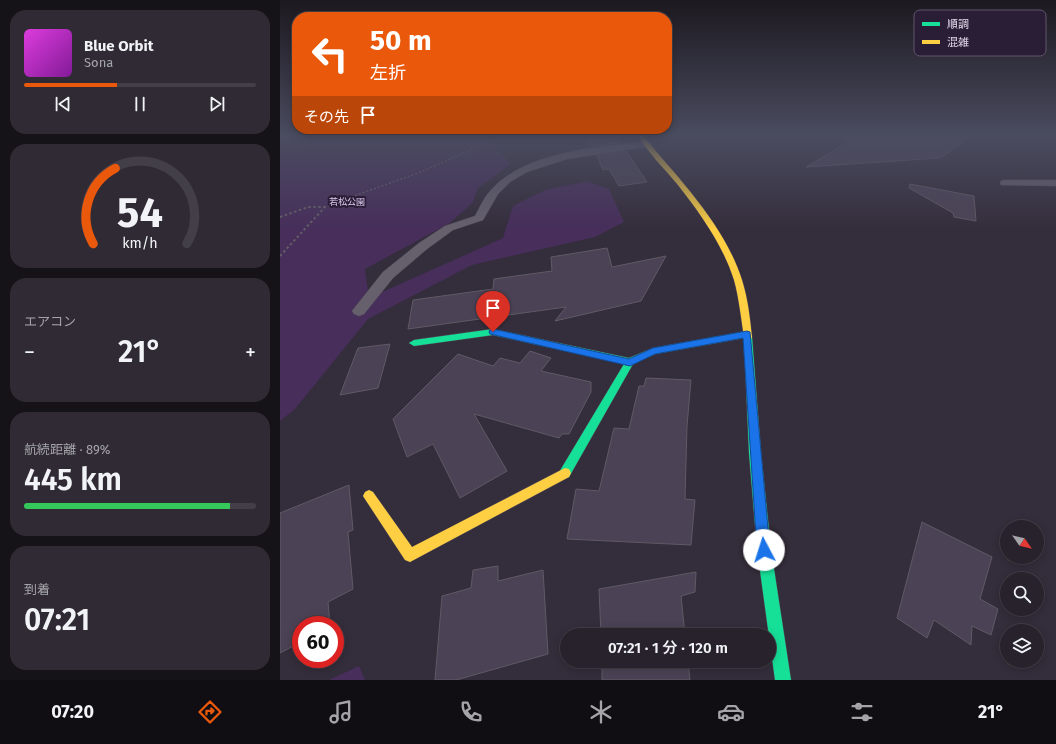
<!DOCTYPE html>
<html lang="ja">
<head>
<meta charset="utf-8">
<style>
	:root { --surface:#27222c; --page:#2f2a34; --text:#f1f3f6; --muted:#a4a4a9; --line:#433f48; --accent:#ea580c }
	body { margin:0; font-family:"Fira Sans","Noto Sans JP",sans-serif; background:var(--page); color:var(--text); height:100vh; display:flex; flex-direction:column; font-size:15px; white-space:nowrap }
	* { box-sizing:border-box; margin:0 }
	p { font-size:13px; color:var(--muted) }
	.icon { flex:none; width:22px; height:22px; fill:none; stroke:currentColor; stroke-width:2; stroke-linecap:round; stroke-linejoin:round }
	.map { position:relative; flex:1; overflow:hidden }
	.details { display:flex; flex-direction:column; gap:10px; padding:10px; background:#151318; width:280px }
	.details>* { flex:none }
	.hud { position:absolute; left:12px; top:12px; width:380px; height:122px; border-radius:16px; box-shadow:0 2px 10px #0003,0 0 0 1px var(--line); background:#ea580c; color:#fff; overflow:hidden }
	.needle { width:26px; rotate:124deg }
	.fabs { position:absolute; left:720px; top:520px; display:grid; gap:8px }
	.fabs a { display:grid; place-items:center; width:44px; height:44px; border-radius:50%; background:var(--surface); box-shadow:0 2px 10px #0003,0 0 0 1px var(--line); font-size:20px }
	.speed { position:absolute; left:12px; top:616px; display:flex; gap:8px; font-size:20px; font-weight:700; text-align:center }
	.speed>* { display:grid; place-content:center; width:52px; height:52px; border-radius:50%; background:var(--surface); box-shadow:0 2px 10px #0003,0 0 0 1px var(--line); line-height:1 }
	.speed .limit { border:6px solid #d22; background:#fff; color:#111 }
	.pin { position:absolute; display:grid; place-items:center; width:34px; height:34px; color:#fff; margin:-41px -17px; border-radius:50% 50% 50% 0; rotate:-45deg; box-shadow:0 0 4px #0007 }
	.pin .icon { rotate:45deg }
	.me { position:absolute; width:44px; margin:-22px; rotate:355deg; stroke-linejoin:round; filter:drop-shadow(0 0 3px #0008) }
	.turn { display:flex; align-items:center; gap:14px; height:84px; padding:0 12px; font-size:18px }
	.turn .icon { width:52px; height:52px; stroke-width:2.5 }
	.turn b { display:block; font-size:28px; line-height:34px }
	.then { display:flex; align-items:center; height:38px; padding:0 12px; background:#0003; gap:8px; font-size:15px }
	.big { font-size:30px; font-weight:600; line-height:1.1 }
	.details .tile { flex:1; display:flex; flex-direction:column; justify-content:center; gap:6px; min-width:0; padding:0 14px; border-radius:16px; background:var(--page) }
	.details .dial { align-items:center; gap:0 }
	.dial svg { height:104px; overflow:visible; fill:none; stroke:var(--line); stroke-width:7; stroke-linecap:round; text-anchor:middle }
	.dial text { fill:var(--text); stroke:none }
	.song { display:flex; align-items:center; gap:12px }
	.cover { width:48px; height:48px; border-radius:6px; background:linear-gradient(135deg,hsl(300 70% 55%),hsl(290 70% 35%)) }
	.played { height:4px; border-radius:2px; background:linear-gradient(90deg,var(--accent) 40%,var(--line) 40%) }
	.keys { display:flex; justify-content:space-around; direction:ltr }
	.heat { display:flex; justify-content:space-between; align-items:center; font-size:22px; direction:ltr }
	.charge { height:6px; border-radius:3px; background:linear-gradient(90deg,#34c759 89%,var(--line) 0) }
	.trip { position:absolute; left:280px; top:628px; width:216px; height:40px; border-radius:20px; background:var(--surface); box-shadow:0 2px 10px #0003,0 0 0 1px var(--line); font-weight:600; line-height:40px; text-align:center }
	.tab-bar { display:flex; height:64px; justify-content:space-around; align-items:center; background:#100e12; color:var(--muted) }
	.tab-bar .icon { width:28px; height:28px }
	.tab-bar .current { color:var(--accent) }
	.tab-bar b { font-size:18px; color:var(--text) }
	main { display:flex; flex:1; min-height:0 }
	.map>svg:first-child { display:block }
	.green { fill:#472e5b }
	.building { fill:#4c4255; stroke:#5f5a65 }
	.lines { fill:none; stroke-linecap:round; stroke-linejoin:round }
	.lane-casing { stroke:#4f4956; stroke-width:1 }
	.street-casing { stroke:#4f4956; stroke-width:2 }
	.fast-casing { stroke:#4f4956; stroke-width:1 }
	.slow-casing { stroke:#4f4956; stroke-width:1 }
	.path-far1 { stroke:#635d67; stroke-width:1.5; stroke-dasharray:2 2; stroke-linecap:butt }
	.path { stroke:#635d67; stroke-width:2; stroke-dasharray:2.5 2.5; stroke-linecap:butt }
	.lane { fill:#66606d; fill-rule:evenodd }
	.street { fill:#66606d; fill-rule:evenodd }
	.fast { fill:#16e098; fill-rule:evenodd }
	.slow { fill:#ffcf43; fill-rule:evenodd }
	.route { fill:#1a73e8; stroke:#114b97 }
	.labels { text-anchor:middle; stroke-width:4; stroke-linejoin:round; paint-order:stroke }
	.far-park-label { font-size:9px; fill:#e0ccf4; stroke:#2a1d36 }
	.key { fill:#2a1d36; stroke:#61556c; stroke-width:1 }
	.key-label { font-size:11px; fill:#e1d8e9 }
</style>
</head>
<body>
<main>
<section class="details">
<div class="tile">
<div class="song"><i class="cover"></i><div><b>Blue Orbit</b><p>Sona</p></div></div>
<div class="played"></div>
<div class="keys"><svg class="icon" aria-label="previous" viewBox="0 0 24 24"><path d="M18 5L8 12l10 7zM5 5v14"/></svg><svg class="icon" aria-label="pause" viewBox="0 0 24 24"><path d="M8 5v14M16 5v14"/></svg><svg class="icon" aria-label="next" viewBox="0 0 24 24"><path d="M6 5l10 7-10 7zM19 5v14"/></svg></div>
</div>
<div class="tile dial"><svg viewBox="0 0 100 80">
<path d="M14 69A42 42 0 1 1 86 69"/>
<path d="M14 69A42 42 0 0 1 31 11" stroke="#ea580c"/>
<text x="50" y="56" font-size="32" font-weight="700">54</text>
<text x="50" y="72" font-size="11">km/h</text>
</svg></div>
<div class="tile"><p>エアコン</p>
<div class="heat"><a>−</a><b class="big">21°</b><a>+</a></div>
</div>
<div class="tile"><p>航続距離 · 89%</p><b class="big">445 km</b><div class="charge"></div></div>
<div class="tile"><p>到着</p><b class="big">07:21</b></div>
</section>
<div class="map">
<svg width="776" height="680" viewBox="0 0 776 680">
	<rect width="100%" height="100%" fill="#342d3b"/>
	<g class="green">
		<polygon points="0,135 205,135 231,164 198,188 193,202 170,223 85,269 89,298 223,238 233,206 265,190 307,181 329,189 344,222 315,237 192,265 88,319 15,409 0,421"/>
		<polygon points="79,666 85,680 49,680"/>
	</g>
	<g class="building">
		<polygon points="307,135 335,135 340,143 312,146"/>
		<polygon points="580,135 694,135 660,158 526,167"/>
		<polygon points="346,151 367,182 339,186 329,169 323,170 317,156"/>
		<polygon points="630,184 694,196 696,221 674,217 673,213 629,188"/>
		<polygon points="327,248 332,267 386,256 361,301 275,321 286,307 128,329 133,300 213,289 214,279 272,271 271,257"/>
		<polygon points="110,344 98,388 60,395 78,348"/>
		<polygon points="250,351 271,358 261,371 311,382 311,392 289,434 282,434 279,438 194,414 227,471 180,498 153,444 127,457 113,419 178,354 213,366 220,358 240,363"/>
		<polygon points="366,378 411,380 407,426 405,499 415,500 411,545 287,539 296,489 319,491 334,428 349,429 359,386 364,386"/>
		<polygon points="69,485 73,530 68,532 73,589 48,602 50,625 21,625 21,642 0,653 0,513"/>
		<polygon points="642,522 712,557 700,599 718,609 711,635 692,626 691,645 654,620 647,638 617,618"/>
		<polygon points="218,566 218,581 263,570 268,654 176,680 155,680 162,596 191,588 193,570"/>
		<polygon points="416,572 415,592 401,596 405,635 321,635 319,589"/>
		<polygon points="322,661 408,661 410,680 322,680"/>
	</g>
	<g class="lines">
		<g class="lane-casing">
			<g id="lane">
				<path d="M368,141L372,144L371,146L287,159L247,172L230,182L218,194L203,220L173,230L147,249L113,278L84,314L79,316L74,314L72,311L103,272L139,243L165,226L195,216C200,207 204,197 211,190C246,151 319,147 368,141Z"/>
				<polygon points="725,180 776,180 776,186 721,185 720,183 721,181"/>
			</g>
		</g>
		<g class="street-casing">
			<polygon id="street" points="0,135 10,135 8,138 0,140"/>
		</g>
		<g class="fast-casing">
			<polygon id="fast" points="213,329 349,358 373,348 467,331 470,332 472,337 481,453 491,549 511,680 495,680 477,549 469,453 464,338 375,354 353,364 289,477 285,478 281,477 279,473 281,469 344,364 213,335 134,346 129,343 134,340"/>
		</g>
		<g class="slow-casing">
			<g id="slow">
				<path d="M358,135H362C399,179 444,224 462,280C468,299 470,318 472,337L471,339L468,340L464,337C461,318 459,298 454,280C443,245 420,213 398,185C385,169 367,152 358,135Z"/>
				<polygon points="285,468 289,469 291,473 289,477 130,562 125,560 83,496 85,492 89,490 93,492 132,547"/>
			</g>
		</g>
		<polyline class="path-far1" points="60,201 141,172 197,147 209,135"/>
		<g class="path">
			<polyline points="0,217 28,207 45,207"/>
			<polyline points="0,256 45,207 63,200"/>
		</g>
		<use href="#lane" class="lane"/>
		<use href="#street" class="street"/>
		<use href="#fast" class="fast"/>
		<use href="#slow" class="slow"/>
	</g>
	<linearGradient id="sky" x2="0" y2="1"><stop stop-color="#1d1920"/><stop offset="0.59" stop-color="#4a4c60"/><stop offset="1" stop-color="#4a4c60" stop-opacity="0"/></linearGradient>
	<rect width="776" height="230" fill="url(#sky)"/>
	<polygon class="route" points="213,329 349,359 373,348 467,331 470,332 490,550 488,554 484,556 479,554 477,550 463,338 375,354 350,366 210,334 209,332 210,330"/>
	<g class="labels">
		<g class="far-park-label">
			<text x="67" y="205">若松公園</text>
		</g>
	</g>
	<rect x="634" y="10" width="132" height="46" rx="6" class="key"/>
	<rect x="642" y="22" width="18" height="4" fill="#16e098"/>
	<rect x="642" y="40" width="18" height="4" fill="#ffcf43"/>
	<g class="key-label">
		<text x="667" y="28">順調</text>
		<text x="667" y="46">混雑</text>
	</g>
</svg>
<div class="fabs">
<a><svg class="needle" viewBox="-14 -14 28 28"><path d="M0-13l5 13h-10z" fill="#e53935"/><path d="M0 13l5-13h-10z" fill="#a4a4a9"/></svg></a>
<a><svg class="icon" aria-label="search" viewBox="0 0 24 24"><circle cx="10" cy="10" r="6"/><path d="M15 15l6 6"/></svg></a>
<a><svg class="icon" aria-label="layers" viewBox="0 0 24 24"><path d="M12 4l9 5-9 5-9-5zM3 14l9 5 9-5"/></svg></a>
</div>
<div class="speed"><div class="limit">60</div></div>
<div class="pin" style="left:213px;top:332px;background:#d93025"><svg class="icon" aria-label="arrive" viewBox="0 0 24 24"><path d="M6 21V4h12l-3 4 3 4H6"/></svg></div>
<svg class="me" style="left:484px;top:550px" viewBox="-20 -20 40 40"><circle r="19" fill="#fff"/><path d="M0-13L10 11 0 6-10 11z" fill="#1a73e8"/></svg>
<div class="trip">07:21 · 1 分 · 120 m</div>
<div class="hud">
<div class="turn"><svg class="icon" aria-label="left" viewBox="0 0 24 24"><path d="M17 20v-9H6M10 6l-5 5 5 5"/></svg><div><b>50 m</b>左折</div></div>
<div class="then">その先<svg class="icon" aria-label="arrive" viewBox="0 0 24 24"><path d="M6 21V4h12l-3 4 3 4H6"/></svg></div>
</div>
</div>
</main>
<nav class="tab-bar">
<b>07:20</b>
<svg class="icon current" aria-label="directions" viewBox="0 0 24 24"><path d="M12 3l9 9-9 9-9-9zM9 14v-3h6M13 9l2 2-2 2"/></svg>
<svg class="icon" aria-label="music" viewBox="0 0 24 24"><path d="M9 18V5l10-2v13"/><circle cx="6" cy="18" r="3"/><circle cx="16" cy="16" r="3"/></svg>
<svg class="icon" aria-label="phone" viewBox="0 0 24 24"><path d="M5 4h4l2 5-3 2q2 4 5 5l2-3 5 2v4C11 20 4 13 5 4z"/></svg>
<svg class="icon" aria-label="climate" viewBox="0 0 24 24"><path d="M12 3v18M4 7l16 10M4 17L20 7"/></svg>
<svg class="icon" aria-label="car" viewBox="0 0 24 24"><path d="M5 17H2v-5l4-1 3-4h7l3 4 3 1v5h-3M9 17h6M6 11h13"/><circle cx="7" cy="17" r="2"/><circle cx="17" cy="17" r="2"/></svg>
<svg class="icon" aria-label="filters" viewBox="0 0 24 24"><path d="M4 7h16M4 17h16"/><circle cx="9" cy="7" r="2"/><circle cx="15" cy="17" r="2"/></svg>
<b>21°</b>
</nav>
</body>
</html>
